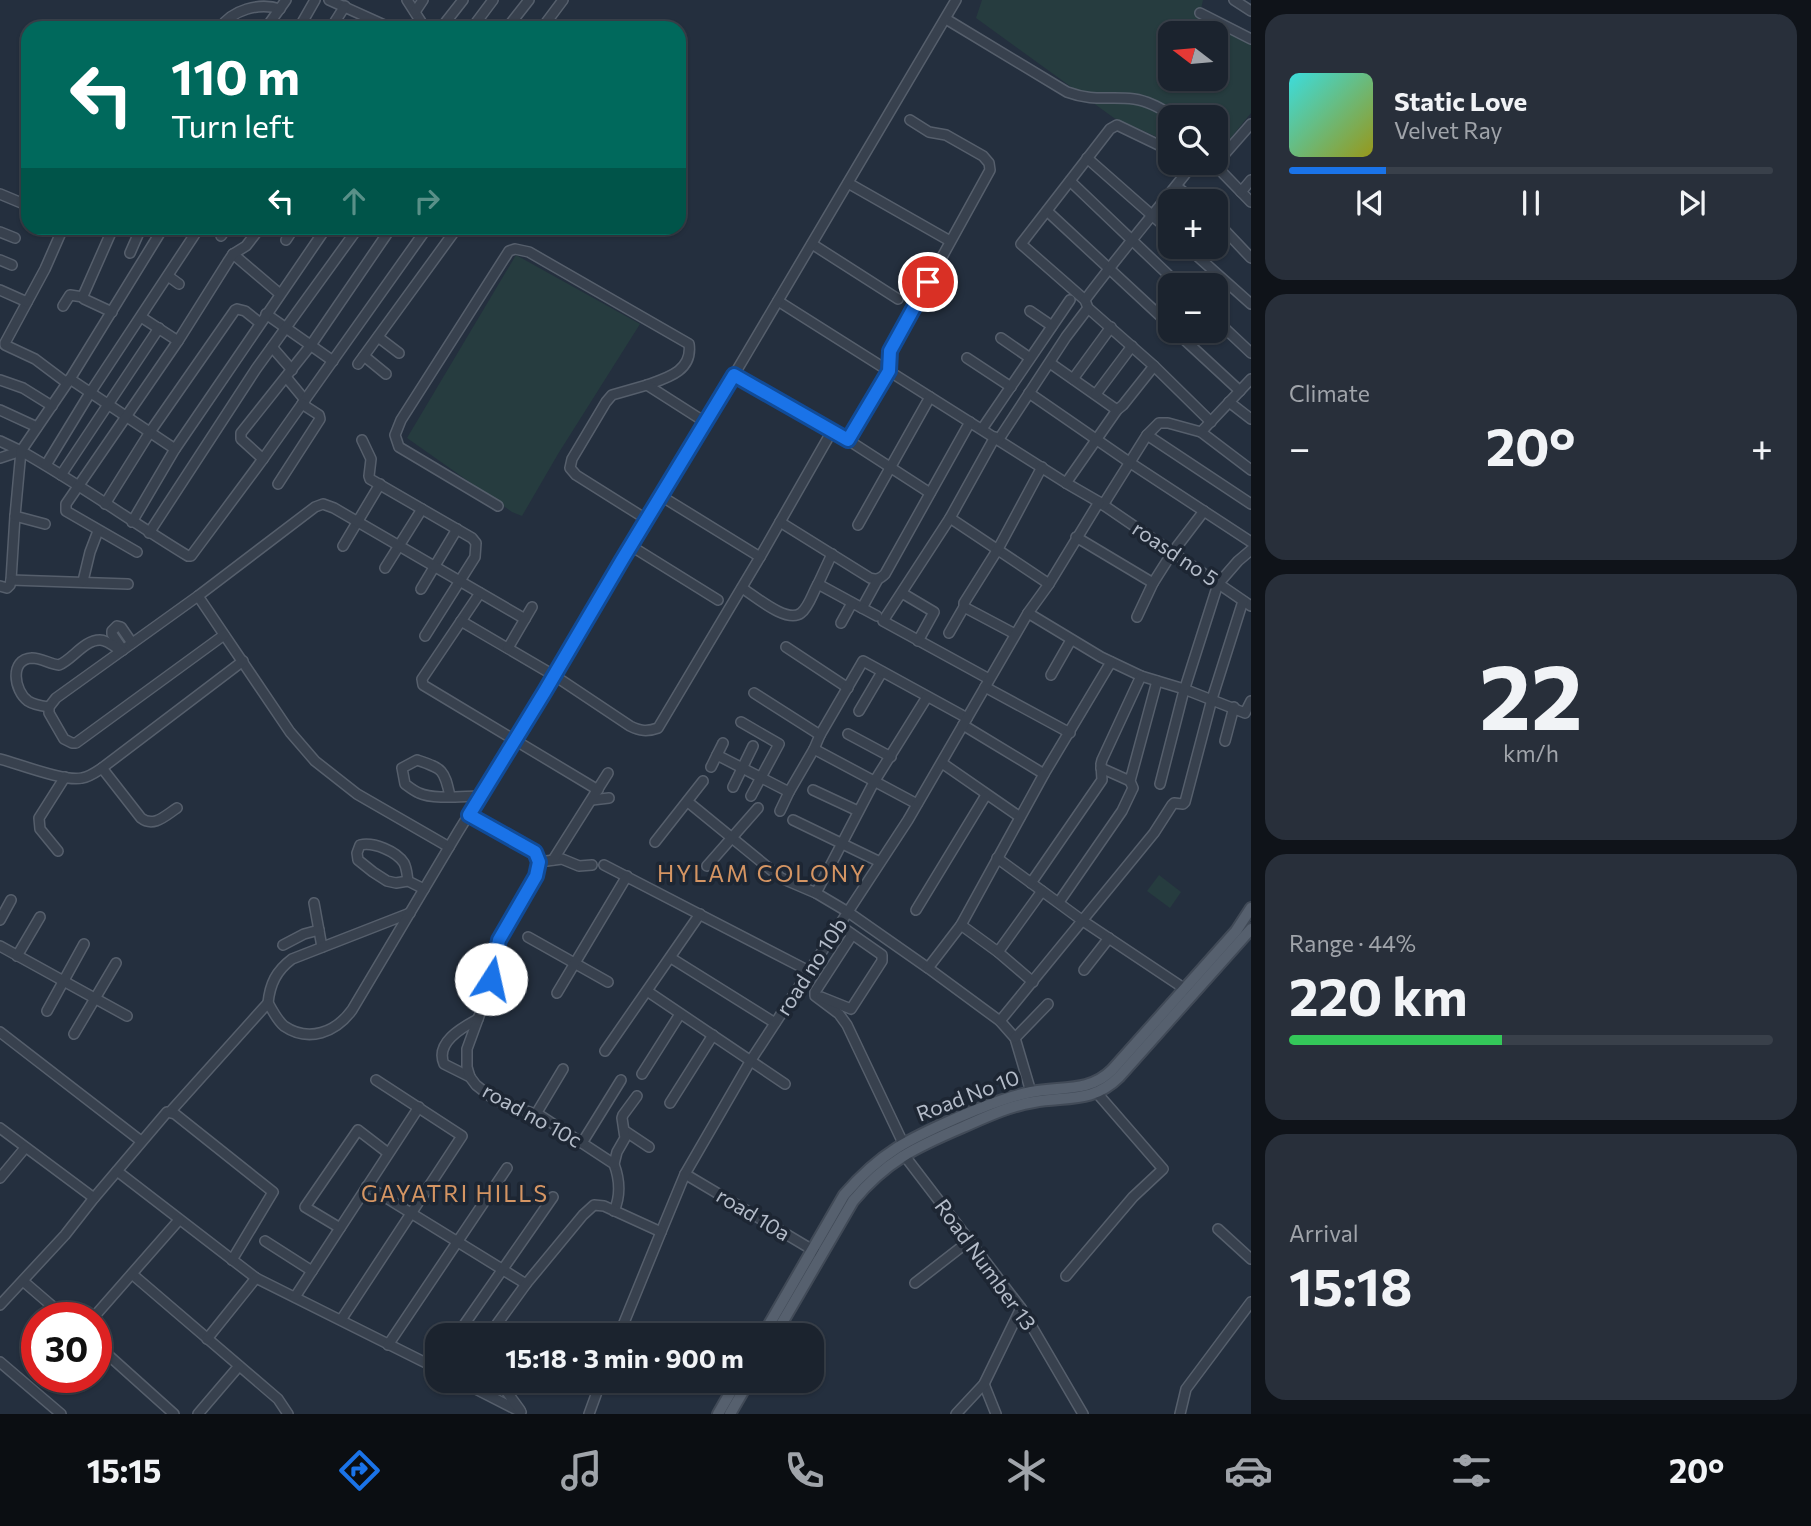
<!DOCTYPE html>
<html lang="en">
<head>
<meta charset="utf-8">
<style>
	:root { --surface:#1b232e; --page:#282f3a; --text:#f1f3f6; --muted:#a0a4aa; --line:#39404a; --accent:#1a73e8 }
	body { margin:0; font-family:Commissioner,sans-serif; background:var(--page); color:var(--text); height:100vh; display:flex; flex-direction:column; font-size:26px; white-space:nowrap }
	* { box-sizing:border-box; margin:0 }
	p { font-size:23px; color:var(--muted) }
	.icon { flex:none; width:38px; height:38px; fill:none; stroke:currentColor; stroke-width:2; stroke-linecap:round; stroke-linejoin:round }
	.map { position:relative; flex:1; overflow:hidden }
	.details { display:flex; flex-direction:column; gap:14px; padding:14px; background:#0f1319; width:560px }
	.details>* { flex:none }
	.top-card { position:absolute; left:21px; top:21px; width:665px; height:214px; border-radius:21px; box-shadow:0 2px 5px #0004,0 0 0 2px var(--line); background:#00695c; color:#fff; overflow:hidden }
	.needle { width:46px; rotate:286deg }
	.buttons { position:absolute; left:1158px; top:21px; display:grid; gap:14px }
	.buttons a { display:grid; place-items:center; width:70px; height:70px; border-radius:14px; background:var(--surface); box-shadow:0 2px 5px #0004,0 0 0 2px var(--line); font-size:35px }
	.speed { position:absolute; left:21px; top:1302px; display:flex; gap:14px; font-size:35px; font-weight:700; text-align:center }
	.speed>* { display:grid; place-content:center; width:91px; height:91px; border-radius:50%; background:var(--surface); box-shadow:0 2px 5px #0004,0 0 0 2px var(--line); line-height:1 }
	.speed .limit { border:10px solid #d22; background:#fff; color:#111 }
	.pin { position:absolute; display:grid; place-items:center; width:60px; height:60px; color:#fff; margin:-30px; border:4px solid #fff; border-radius:50%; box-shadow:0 2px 7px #0007 }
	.me { position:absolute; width:77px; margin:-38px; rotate:10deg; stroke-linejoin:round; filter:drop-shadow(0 0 5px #0008) }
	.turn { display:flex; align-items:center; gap:24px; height:147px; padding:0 35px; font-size:32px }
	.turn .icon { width:91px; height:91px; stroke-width:2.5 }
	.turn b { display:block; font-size:49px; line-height:60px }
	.lanes { display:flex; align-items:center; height:66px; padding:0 35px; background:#0003; justify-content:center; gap:35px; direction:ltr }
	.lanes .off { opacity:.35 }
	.big { font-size:52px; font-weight:700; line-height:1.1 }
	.details .card { flex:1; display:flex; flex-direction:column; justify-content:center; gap:10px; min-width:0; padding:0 24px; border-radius:21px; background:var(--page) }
	.details .dial { align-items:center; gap:0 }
	.dial b { font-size:91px; line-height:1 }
	.song { display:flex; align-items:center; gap:21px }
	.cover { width:84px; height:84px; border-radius:10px; background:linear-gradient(135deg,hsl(180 70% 55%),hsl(60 70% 35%)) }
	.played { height:7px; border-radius:4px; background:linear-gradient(90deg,var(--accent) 20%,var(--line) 20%) }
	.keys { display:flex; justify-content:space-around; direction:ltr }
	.heat { display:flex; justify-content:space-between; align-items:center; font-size:38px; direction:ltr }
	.charge { height:10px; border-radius:5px; background:linear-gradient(90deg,#34c759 44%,var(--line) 0) }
	.trip { position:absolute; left:425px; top:1323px; width:399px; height:70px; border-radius:21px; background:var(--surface); box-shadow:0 2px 5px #0004,0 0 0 2px var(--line); font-weight:700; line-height:70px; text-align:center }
	.menu { display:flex; height:112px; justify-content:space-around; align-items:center; background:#0b0e12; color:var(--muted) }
	.menu .icon { width:49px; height:49px }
	.menu .on { color:var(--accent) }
	.menu b { font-size:32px; color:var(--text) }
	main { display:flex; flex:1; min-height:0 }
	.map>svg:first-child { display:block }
	.green { fill:#263c3f; fill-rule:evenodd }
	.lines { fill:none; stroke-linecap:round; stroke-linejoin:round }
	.minor-casing { stroke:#565f6c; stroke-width:12 }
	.major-casing { stroke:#414a57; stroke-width:14 }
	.minor { stroke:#38414e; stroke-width:9 }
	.major { stroke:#56606e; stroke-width:10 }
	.route-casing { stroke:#114b97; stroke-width:18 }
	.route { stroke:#1a73e8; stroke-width:12 }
	.labels { text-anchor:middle; stroke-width:7; stroke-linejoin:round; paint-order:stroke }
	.street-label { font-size:21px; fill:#b4bcc9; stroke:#1d2633 }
	.neighbourhood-label { font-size:23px; letter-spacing:2px; fill:#d59563; stroke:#1d2633 }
</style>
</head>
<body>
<main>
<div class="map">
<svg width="1251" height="1414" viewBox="0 0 1251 1414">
	<rect width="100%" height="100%" fill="#242f3e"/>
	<g class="green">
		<path d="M982,0H1203L1200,13L1251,41V113L1216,156V117H1171V143L1114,118L976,18ZM1171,33H1216V79H1171Z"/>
		<polygon points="516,255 640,324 558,454 522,516 512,512 407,438"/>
		<polygon points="1159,875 1181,892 1170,908 1147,891"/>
	</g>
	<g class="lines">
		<g class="minor-casing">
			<g id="minor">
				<polyline points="329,0 391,28"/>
				<polyline points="407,0 425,28"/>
				<polyline points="1234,0 1251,11"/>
				<polyline points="415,12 423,0"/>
				<polyline points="1200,13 1251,39"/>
				<path d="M946,19L1067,92C1094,102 1109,96 1134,99C1149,101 1163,110 1176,117"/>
				<path d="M220,28C232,10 259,2 280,9"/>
				<polyline points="266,28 286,0"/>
				<polyline points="299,28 315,0"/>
				<polyline points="331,28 345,6"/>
				<polyline points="441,28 463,0"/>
				<polyline points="472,28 493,0"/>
				<polyline points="507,28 529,0"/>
				<polyline points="542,28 563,0"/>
				<polyline points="1087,158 1171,232"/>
				<polyline points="1215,165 1251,202"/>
				<polyline points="1070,181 1179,285"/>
				<polyline points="848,183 950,241"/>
				<polyline points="1176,186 1195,201"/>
				<polyline points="1241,192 1251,180"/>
				<polyline points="0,194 24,204 28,201"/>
				<polyline points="1047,211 1171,326"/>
				<polyline points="1216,221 1251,258"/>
				<polyline points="63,228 45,269 5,343 5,345 35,359 67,383"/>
				<polyline points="0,232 15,238"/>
				<polyline points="221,236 227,228"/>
				<polyline points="286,240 294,228"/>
				<polyline points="812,244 898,299"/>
				<polyline points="1187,247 1251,304"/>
				<polyline points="130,253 141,228"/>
				<polyline points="233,254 280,294"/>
				<polyline points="0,260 12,265"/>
				<polyline points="168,276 179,284"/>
				<polyline points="0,290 27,302"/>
				<polyline points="1085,300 1021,244 1110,129 1117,125 1171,151"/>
				<polyline points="778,301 1066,483 1099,502 1251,606"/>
				<polyline points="63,306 70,295 83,297"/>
				<polyline points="1030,311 1052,326"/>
				<polyline points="112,312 84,299 83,296 113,228"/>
				<polyline points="266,314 333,361"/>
				<polyline points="141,317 178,341"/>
				<polyline points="1216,320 1251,353"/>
				<polyline points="1175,331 1240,391"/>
				<polyline points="378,337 399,353"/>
				<polyline points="1001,338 1030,358"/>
				<polyline points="272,347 292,370"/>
				<polyline points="364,356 386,374"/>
				<polyline points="967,358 1011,387"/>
				<polyline points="1050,363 1117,410"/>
				<polyline points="358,364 457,228"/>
				<polyline points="734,375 848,440 930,493"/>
				<polyline points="286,377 305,400"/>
				<polyline points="70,379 175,449"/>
				<polyline points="1073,379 1111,327"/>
				<polyline points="0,380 23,388 52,406"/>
				<polyline points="1029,393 1129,462 1251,542"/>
				<polyline points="1096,394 1132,346"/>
				<polyline points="1229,402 1251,419"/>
				<polyline points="0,410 37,427"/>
				<path d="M1211,422L1154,366L1088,308L1085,300C1120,253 1158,209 1194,163L1215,165L1251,124"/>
				<polyline points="982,429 1070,300"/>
				<polyline points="1201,432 1251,379"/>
				<polyline points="1147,435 1251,504"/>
				<polyline points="999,439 1066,337 1088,308"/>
				<polyline points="362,440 371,459 369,476 370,479 472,538 476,543 475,557 425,636"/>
				<polyline points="848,440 889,371 890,351 893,346 990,170 989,163 983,156 946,135 929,132 910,120"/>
				<polyline points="0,441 21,451"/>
				<path d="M0,458L21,451C78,483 132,522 188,556H191L263,459L427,228"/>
				<polyline points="263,459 241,439 241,433 311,345 391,228"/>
				<polyline points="46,465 90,393 199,228"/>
				<polyline points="61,475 159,328"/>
				<polyline points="1066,483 1117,410 1123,405 1154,366"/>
				<polyline points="278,484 320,419 319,415 302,404"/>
				<polyline points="105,504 150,432 235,310 237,309 245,311 260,323"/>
				<polyline points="1103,505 1147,435 1159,423 1168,423 1201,432 1251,470"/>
				<path d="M498,506L399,447L395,435L401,420L509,251L515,249L529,252L689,344C693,371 667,378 647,385"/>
				<polyline points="15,516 11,580 128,584"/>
				<polyline points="950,518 1049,584"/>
				<polyline points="646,519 576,475 570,468 572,459 606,402 612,395 647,385 705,422"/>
				<polyline points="132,522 175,449 326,228"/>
				<path d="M780,522L870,578C877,580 880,579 885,574L970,422"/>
				<polyline points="45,524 15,516 21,451 70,379 163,228"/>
				<polyline points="858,525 930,397"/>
				<polyline points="149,533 256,369 358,228"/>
				<polyline points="1076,537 1153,583"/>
				<polyline points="343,546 380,484"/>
				<polyline points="631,546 718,600"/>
				<polyline points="137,552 66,511 66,504 178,341 229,260 233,254 246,246 260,228"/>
				<polyline points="760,557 832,431"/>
				<polyline points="385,568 422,509"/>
				<polyline points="83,581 90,552 98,531"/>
				<polyline points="818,584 832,554"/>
				<polyline points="0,586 7,588 10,585 11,580"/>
				<path d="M742,588C755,596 787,624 801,613C809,607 813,592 818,584L862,608L878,579"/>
				<polyline points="421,589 457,529"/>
				<polyline points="480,593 422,679 423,685 598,790"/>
				<polyline points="902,593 934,612 918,641"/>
				<polyline points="198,596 290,732 315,761 357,794 449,847"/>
				<polyline points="964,607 1015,634"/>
				<polyline points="862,608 877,616"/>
				<polyline points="1028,613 1101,657 1141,676 1184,689 1245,713 1251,701"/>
				<polyline points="1137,617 1153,583 1172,553 1204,511"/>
				<path d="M461,621L555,676L630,726C640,731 647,732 658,728L760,557L661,496"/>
				<polyline points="841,623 852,603"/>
				<polyline points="949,633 964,607 964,603 998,549 1042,467"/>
				<polyline points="224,635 76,743 72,743 64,739 49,713 49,707 56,698 198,596 315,507 323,504 334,508 525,619"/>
				<polyline points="786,647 848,688"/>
				<polyline points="508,648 532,607"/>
				<polyline points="123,650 112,634 112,631 117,626 121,627 132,643"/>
				<polyline points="1051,675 1071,640"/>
				<polyline points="989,679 883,621 950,518 995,437"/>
				<polyline points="985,687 1070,733"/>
				<polyline points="754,693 820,735"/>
				<path d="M49,707C42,706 34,705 28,701C14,691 9,659 32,658C41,658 50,664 59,665C72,660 84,640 100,640C107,640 115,647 121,651"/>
				<polyline points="859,711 882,672"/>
				<polyline points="741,722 779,744 751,796"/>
				<polyline points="963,725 1044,774"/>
				<polyline points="848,734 891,757"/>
				<polyline points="1225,741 1234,707"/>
				<polyline points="814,749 917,804"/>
				<polyline points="717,755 789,792 814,749 820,735 863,661 967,718"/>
				<path d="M0,759C19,764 65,782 82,778C89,777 96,772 102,768L243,661"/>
				<polyline points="942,763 1020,817"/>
				<polyline points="711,767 723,743"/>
				<path d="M102,768L141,818C154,828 166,815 177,808"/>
				<polyline points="1101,768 1130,781"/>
				<polyline points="1160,784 1183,694 1218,584 1238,561 1251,550"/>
				<polyline points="733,787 753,746"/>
				<polyline points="813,790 858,811"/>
				<path d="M450,796C444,769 443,769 417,760L402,768L405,784C409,787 414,791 419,793C434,800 464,796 480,796"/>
				<polyline points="592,800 609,798"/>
				<polyline points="688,802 781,878 816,893 848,912 928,968 1000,1021 1015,1038 1031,1092"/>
				<polyline points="780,811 789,792"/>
				<polyline points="469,815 535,852 539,862 562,859 579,866 592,865"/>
				<polyline points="793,820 880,862"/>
				<polyline points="655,842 703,781"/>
				<polyline points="58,851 40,829 39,818 65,777"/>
				<polyline points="997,858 1083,921 1188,991"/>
				<polyline points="553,860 608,773"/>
				<polyline points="604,865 809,971"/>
				<polyline points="707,866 758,808"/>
				<path d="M408,881C407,875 407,869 404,863C396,851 374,842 360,845L357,853L358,860L373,872L387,881L396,883L408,881L424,889"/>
				<polyline points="1031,883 1102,780 1101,764 1102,760 1141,676"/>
				<polyline points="816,893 874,782 927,697"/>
				<polyline points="1059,902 1122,811 1132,790 1133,788 1130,781 1157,681"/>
				<polyline points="314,903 322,947"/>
				<polyline points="916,910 986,795"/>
				<polyline points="0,920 11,900"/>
				<polyline points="961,925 998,952 1033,982"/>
				<polyline points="852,935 815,992 815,996 839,1014 847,1025 903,1143"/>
				<polyline points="528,937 608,982"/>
				<polyline points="283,945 304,934 319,930"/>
				<polyline points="0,946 127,1016"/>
				<polyline points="998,952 1042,891"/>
				<polyline points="17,956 40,917"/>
				<polyline points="671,958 775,1023"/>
				<polyline points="928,968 961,925 1044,774 1111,662"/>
				<polyline points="1084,970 1109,938"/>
				<polyline points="647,991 785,1084"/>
				<polyline points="557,993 627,876"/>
				<polyline points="821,997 851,1009 882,961 882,955 839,925"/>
				<path d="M268,1003C270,984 276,971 292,959L410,913"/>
				<polyline points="47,1011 84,944"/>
				<path d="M478,1019C461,1028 435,1043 444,1064L470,1077L476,1085L495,1100L541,1116L614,1164C620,1180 621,1195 614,1211"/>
				<polyline points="1000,1021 1154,833 1172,805 1174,803 1183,804 1185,802 1212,699 1243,601"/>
				<polyline points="0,1032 141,1141"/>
				<polyline points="74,1034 116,963"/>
				<polyline points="1015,1038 1048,1004"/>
				<polyline points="605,1051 700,914"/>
				<polyline points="642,1074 680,1014"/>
				<polyline points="470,1077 467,1067 467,1049 490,986 499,940 536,876 539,862"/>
				<polyline points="670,1103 713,1035"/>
				<path d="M170,1112L268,1003C273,1011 277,1020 284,1026C309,1043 336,1032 352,1010L458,832L545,691L622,560L734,375L956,0"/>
				<polyline points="536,1114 563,1069"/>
				<polyline points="0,1128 94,1198"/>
				<polyline points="625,1131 649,1147"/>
				<polyline points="582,1143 621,1080"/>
				<polyline points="904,1155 1021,1308 1083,1414"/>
				<polyline points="614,1164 617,1152 625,1138 622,1118 623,1115 637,1096"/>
				<polyline points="117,1171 256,1278 438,1369"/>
				<polyline points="685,1174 816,1252"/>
				<polyline points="0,1178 25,1148"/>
				<polyline points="367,1186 526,1284"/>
				<polyline points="340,1228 305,1207 358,1130 388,1153"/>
				<polyline points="1218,1229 1251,1259"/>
				<polyline points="265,1241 312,1271"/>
				<polyline points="132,1274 278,1399 288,1414"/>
				<polyline points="1066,1276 1133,1197 1163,1169 1097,1093"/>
				<polyline points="23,1281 66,1318"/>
				<polyline points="915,1283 969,1241"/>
				<polyline points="295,1297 419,1107"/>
				<polyline points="0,1305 65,1235 94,1198 167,1112 175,1114 273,1192 232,1260"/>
				<polyline points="93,1318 179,1220"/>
				<polyline points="341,1320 462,1136 376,1080"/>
				<polyline points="457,1335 553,1197"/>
				<polyline points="489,1335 526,1284 583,1215 594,1205 604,1206 661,1232 685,1174 751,1060 908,820 1028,613 1049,584 1099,502"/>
				<polyline points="619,1335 661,1232"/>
				<polyline points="207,1339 256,1278"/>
				<polyline points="96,1344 174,1414"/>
				<polyline points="388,1345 507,1168"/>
				<polyline points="0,1362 61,1414"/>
				<polyline points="460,1381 521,1412"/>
				<polyline points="499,1381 520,1410"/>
				<polyline points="984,1384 996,1414"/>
				<polyline points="198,1414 239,1366"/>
				<polyline points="589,1414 601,1381"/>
				<polyline points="956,1414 984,1384 1021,1308"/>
				<polyline points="1180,1414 1186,1389 1251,1302"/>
			</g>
		</g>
		<g class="major-casing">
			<g id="major">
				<path d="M763,1335L844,1195C881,1152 909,1139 959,1117C982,1107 1006,1097 1031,1092C1060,1086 1089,1093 1112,1070L1236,931L1251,908"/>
				<path d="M775,1335L853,1201C886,1161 916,1147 963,1127C986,1117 1009,1106 1034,1102C1067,1096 1093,1103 1119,1077L1251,929"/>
				<polyline points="718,1414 737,1381"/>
				<polyline points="730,1414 749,1381"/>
			</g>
		</g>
		<use href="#minor" class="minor"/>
		<use href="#major" class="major"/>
	</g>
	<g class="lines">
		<g class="route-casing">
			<polyline id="route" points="491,979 499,940 536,876 539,862 535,852 469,815 545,691 622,560 734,375 848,440 889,371 890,351 928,282"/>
		</g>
		<use href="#route" class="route"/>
	</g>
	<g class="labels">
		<g class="street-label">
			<text transform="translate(1175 554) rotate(34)" y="7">roasd no 5</text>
			<text transform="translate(812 967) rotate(-57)" y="7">road no 10b</text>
			<text transform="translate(968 1096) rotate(-21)" y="7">Road No 10</text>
			<text transform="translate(532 1116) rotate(29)" y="7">road no 10c</text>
			<text transform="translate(753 1215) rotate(31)" y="7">road 10a</text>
			<text transform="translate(985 1265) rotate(54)" y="7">Road Number 13</text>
		</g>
		<g class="neighbourhood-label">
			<text x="762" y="882">HYLAM COLONY</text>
			<text x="455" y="1202">GAYATRI HILLS</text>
		</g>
	</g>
</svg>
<div class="buttons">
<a><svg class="needle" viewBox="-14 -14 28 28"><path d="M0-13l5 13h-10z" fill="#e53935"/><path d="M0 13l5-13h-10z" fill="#a0a4aa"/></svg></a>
<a><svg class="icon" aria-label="search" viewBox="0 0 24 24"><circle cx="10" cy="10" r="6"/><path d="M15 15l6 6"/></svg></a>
<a>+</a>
<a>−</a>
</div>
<div class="speed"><div class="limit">30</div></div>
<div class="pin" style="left:928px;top:282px;background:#d93025"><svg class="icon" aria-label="arrive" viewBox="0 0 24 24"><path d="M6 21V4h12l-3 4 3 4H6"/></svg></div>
<svg class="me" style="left:491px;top:979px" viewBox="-20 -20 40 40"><circle r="19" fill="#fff"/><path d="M0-13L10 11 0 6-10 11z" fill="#1a73e8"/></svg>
<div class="trip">15:18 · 3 min · 900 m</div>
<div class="top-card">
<div class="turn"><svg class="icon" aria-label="left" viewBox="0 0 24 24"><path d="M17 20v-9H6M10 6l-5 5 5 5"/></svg><div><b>110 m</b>Turn left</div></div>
<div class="lanes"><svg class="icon" aria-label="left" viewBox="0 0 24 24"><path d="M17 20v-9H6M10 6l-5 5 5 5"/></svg><svg class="icon off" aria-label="ahead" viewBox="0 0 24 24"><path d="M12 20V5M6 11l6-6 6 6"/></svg><svg class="icon off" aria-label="right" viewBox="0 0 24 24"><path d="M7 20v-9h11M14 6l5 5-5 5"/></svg></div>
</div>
</div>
<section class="details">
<div class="card">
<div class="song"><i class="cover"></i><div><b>Static Love</b><p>Velvet Ray</p></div></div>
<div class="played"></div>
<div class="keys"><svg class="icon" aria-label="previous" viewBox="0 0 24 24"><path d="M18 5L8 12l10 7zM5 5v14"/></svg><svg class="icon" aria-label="pause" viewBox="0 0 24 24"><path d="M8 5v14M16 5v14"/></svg><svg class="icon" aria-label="next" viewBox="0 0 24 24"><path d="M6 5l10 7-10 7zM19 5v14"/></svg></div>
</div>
<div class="card"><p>Climate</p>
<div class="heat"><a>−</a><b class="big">20°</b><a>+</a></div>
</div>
<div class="card dial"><b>22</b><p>km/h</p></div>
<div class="card"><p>Range · 44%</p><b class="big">220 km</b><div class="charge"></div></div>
<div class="card"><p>Arrival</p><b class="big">15:18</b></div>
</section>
</main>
<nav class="menu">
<b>15:15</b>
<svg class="icon on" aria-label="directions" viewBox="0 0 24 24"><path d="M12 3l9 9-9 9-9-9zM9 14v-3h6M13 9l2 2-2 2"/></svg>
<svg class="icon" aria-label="music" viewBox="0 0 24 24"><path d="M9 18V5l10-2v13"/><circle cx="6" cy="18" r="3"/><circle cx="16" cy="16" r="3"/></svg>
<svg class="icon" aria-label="phone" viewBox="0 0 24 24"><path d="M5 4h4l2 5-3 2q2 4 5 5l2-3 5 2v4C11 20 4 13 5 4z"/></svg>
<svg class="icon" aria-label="climate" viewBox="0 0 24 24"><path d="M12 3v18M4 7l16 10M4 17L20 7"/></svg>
<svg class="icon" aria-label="car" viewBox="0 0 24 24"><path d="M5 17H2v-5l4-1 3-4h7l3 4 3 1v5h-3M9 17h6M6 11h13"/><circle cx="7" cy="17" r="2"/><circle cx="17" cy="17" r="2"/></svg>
<svg class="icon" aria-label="filters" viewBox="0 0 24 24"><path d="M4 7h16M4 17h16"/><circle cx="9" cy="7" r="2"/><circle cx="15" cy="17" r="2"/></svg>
<b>20°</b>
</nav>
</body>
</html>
